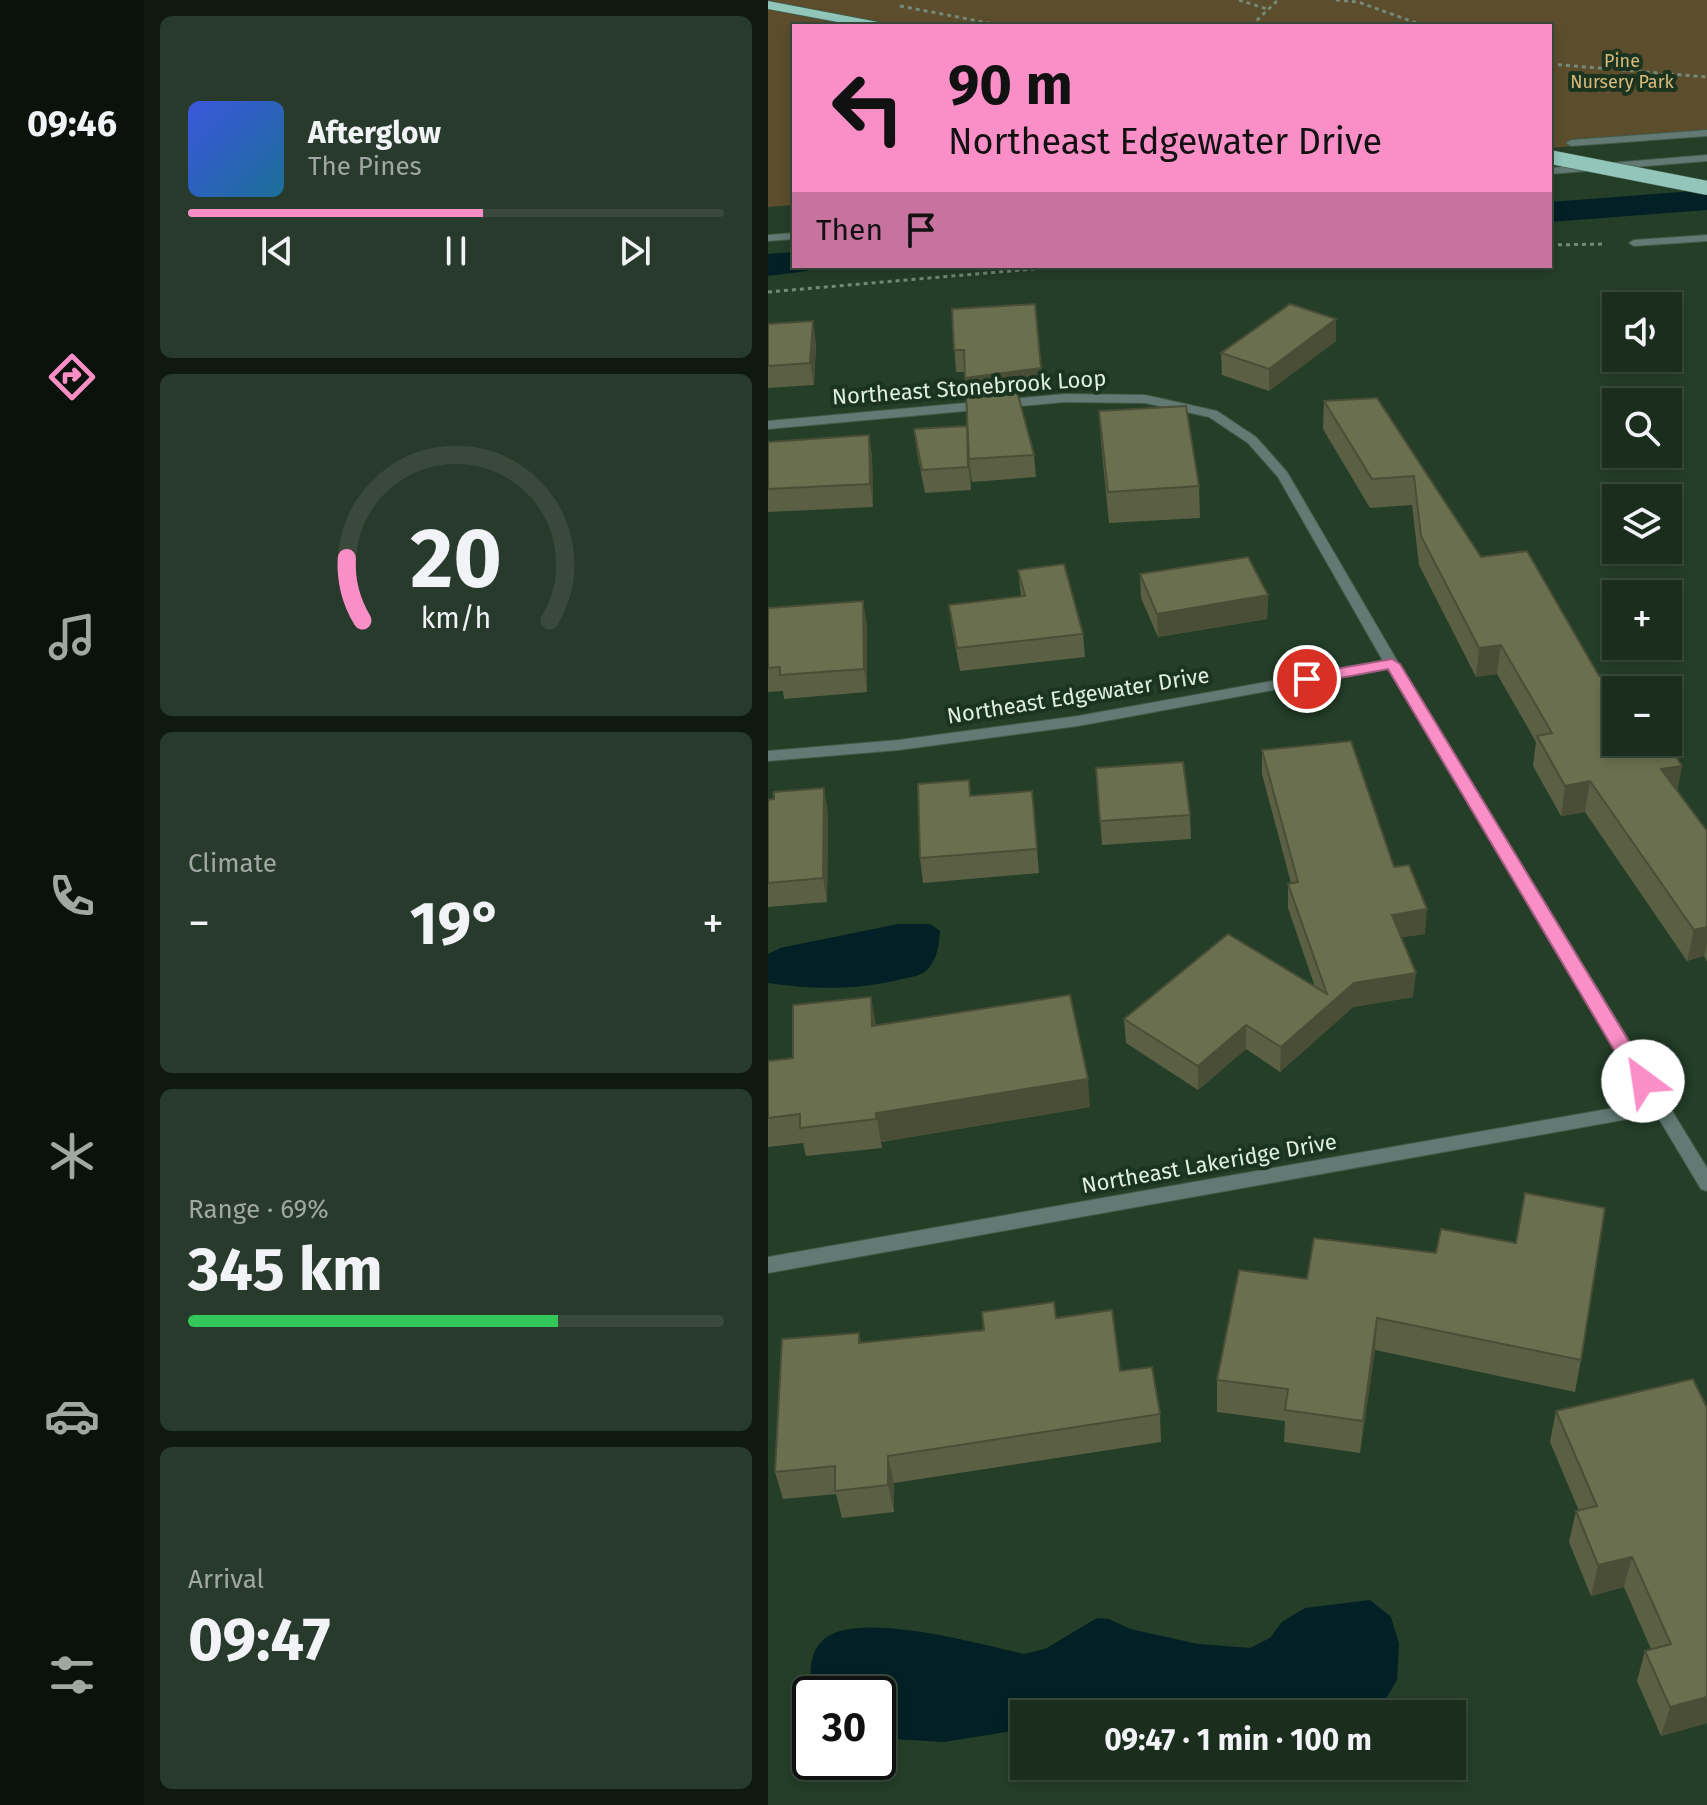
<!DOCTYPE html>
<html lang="en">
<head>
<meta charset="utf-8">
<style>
	:root { --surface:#1b2e1e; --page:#283a2b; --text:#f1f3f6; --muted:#a0a8a4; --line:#394a3c; --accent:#fa8fc7 }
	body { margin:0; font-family:"Fira Sans",sans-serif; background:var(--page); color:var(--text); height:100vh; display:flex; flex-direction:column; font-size:30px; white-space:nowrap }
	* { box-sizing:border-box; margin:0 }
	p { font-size:26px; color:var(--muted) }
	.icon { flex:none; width:44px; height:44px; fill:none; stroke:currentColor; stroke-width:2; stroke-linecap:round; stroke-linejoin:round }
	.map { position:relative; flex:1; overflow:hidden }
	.side { display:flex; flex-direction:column; gap:16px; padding:16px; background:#0f1910; width:624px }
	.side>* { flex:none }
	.banner { position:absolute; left:24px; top:24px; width:760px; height:244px; border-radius:0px; box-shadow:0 4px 12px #0003,0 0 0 2px var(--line); background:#fa8fc7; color:#111; overflow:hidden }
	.controls { position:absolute; left:834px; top:292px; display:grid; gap:16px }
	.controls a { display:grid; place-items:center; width:80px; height:80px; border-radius:0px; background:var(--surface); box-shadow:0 4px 12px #0003,0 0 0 2px var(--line); font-size:40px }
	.speed { position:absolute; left:24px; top:1676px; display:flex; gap:16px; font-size:40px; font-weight:700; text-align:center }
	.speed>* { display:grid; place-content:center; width:104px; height:104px; border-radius:50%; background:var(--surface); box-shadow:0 4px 12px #0003,0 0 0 2px var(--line); line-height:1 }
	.speed .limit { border:4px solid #111; border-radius:12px; background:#fff; color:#111 }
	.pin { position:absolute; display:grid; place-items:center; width:68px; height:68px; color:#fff; margin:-34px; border:4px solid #fff; border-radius:50%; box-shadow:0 2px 8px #0007 }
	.me { position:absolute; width:88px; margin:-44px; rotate:329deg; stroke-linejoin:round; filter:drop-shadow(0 0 6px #0008) }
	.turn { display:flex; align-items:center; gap:28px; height:168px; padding:0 24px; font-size:36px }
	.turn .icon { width:104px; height:104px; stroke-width:2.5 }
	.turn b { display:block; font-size:56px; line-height:68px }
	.then { display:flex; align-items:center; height:76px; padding:0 24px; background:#0003; gap:16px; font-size:30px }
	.big { font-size:60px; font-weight:700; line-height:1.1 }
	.side .card { flex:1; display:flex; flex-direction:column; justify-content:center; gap:12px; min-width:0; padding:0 28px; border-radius:12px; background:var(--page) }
	.side .dial { align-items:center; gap:0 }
	.dial svg { height:208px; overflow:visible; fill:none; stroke:var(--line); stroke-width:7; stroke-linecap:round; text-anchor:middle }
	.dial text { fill:var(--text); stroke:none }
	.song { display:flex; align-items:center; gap:24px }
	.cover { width:96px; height:96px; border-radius:12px; background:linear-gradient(135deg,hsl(230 70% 55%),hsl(200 70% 35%)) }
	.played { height:8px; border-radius:4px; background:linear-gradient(90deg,var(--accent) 55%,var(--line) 55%) }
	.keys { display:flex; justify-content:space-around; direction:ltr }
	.heat { display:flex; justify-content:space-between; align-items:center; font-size:44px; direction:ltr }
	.charge { height:12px; border-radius:6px; background:linear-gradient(90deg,#34c759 69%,var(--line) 0) }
	.trip { position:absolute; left:242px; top:1700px; width:456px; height:80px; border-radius:0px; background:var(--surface); box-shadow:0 4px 12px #0003,0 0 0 2px var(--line); font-weight:700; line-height:80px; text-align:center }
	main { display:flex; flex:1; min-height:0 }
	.dock { display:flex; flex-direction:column; width:144px; justify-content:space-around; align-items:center; background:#0b120c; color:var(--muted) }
	.dock .icon { width:56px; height:56px }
	.dock .active { color:var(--accent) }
	.dock b { font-size:36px; color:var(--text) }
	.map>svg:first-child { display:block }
	.green { fill:#5c4d2d }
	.water { fill:#022025 }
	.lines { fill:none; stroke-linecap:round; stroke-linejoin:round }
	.canal { fill:#022025; fill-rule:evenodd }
	.service-casing { stroke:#425a46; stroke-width:2 }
	.minor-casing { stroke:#425a46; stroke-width:2 }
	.trunk-casing { stroke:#425a46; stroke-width:2 }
	.path { stroke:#748977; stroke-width:3; stroke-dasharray:4 4; stroke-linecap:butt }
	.service { fill:#627974; fill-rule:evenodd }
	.minor { fill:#627974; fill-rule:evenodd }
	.trunk { fill:#92c6bb; fill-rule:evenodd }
	.trunk-bridge-casing { stroke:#425a46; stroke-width:15; stroke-linecap:butt }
	.trunk-bridge { stroke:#92c6bb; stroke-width:14 }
	.wall { fill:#5b6044 }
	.shaded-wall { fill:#4a4e37 }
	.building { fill:#6a704f; stroke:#4a4e37; stroke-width:2 }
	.route { fill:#fa8fc7; stroke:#a25d81; stroke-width:2 }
	.labels { text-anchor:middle; stroke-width:8; stroke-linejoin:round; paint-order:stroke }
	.far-park-label { font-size:18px; fill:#dbbb7a; stroke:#1a341f }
	.street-label { font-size:22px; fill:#e0efe1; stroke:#1a341f }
</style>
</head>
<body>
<main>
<nav class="dock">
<b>09:46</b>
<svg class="icon active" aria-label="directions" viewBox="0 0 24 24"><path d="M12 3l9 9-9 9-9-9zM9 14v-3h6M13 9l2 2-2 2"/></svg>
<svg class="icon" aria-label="music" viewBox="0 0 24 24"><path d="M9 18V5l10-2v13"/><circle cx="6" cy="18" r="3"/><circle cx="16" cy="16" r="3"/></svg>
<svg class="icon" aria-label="phone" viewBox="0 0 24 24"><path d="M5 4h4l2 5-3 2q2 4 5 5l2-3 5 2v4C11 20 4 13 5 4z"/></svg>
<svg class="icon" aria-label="climate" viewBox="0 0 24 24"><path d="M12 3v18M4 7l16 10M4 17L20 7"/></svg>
<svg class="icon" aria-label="car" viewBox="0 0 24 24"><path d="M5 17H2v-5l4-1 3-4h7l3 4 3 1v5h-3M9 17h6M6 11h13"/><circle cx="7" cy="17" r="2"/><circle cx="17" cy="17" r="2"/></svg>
<svg class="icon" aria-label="filters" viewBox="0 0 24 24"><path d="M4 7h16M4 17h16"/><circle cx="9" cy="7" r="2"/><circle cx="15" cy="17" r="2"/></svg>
</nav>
<section class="side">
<div class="card">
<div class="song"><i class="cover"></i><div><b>Afterglow</b><p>The Pines</p></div></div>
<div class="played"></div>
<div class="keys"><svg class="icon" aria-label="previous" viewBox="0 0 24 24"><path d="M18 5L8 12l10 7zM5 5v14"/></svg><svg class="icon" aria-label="pause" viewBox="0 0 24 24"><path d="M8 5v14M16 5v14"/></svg><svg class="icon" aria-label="next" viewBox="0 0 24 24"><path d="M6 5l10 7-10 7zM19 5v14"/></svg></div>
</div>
<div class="card dial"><svg viewBox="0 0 100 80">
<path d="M14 69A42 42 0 1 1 86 69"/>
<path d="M14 69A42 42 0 0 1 8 45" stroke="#fa8fc7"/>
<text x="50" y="56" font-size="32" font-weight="700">20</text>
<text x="50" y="72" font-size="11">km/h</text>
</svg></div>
<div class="card"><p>Climate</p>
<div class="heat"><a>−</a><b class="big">19°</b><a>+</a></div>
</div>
<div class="card"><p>Range · 69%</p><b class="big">345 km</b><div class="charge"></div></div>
<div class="card"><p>Arrival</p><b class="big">09:47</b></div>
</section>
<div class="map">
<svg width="939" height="1805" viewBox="0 0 939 1805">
	<rect width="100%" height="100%" fill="#243e28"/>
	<polygon class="green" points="0,0 939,0 939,135 782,148 782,26 26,26 26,205 0,207"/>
	<g class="water">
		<path d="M130,924H162L172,931C171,945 169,961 158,971C152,976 142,977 134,979C89,990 46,990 0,983V954L12,948Z"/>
		<path d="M602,1600L623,1617L631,1644L629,1680L615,1704L597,1714H256V1733L238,1732L176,1742L110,1738V1694H44C42,1676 40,1655 54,1641C86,1608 214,1645 256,1654L277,1649L329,1618L341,1619L362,1629L430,1644L482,1648L502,1638L514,1622L537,1608Z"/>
	</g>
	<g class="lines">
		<g class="canal">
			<polygon points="939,190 939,210 782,222 782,202"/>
			<polygon points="26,252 26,266 42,266 39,271 0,276 0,254"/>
		</g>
		<g class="service-casing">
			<g id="service">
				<polygon points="939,130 939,136 803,146 798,143 803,140"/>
				<polygon points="939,155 939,161 782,174 782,168"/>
				<polygon points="26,233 26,239 0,241 0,235"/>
				<polygon points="939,235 939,241 866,246 861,243 866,240"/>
			</g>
		</g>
		<g class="minor-casing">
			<polygon id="minor" points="297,394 377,395 449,411 488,437 519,472 631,664 939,1168 939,1191 933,1189 888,1114 0,1273 0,1257 880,1102 620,669 310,726 131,750 0,761 0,751 131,740 310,716 615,661 510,477 480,443 441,417 377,403 297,402 0,429 0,421"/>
		</g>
		<g class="trunk-casing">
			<polygon id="trunk" points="0,1 110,22 116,26 91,26 0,9"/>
		</g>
		<g class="path">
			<polyline points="471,0 499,9"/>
			<polyline points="568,0 590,2 657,26"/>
			<polyline points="132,6 236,26"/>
			<polyline points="483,26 510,0"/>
			<polyline points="782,64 939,77"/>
			<polyline points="782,245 837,244"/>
			<polyline points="0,292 300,266"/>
		</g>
		<use href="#service" class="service"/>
		<use href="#minor" class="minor"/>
		<use href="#trunk" class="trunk"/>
		<g class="trunk-bridge-casing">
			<polyline id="trunk-bridge" points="782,157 939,188"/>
		</g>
		<use href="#trunk-bridge" class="trunk-bridge"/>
	</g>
	<g class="wall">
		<polygon points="184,309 275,390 249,394 266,455 268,477 204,482 202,468 203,490 157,493 149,452 146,429 199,426 197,372 188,372"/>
		<polygon points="568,319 568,341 501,391 454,375 453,353"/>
		<polygon points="0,324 48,343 46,385 0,388"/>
		<polygon points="609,398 713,557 848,742 914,766 909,791 939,831 939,962 936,956 919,961 817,812 793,816 765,766 768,742 729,674 708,677 651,565 644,505 602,508 555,429 556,401"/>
		<polygon points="331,411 431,486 432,518 341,523 333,442"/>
		<polygon points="101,435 104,458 105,507 0,512 0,442"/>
		<polygon points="250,570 315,634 317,657 192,671 184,629 181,605 253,596"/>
		<polygon points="372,574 500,595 499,619 390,637 373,598"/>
		<polygon points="0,608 99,624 99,692 16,699 15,691 0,692"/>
		<polygon points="494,750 626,867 657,934 633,937 645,997 585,1007 512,1072 478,1049 430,1090 358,1043 356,1019 547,987 520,908 520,884 523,883 494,774"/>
		<polygon points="328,768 422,815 423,839 334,845"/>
		<polygon points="264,791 271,873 155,883 152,858 203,796"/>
		<polygon points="0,800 60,812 59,902 0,907"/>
		<polygon points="108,1025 322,1107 113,1142 114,1148 38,1156 35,1143 0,1147 0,1061 25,1058"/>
		<polygon points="471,1270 813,1360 807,1392 607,1350 592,1453 516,1442 517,1421 449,1412 449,1380"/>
		<polygon points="288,1318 352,1371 392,1414 393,1442 126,1483 126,1512 74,1518 68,1494 15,1499 7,1472 91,1333 93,1343 216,1330"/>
		<polygon points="925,1379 939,1723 893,1736 869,1681 877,1651 883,1649 856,1587 823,1596 801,1542 808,1511 811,1511 782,1442 788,1411"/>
	</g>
	<g class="shaded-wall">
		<polygon points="568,319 568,341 501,391 501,369"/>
		<polygon points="45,321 48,343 46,385 42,363"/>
		<polygon points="273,368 275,390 199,400 197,378"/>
		<polygon points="199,426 202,468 203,490 200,467"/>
		<polygon points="101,435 104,458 105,507 102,484"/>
		<polygon points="500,595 499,619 390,637 389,614"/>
		<polygon points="95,601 99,624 99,692 96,669"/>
		<polygon points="733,645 729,674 708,677 711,648"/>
		<polygon points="914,766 908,796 893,769"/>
		<polygon points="822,781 817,812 793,816 797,786"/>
		<polygon points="56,788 60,812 59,902 55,878"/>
		<polygon points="659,909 657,934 623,939 624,915"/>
		<polygon points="939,927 939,944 936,956 919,961 926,930"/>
		<polygon points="648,973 645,997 585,1007 512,1072 513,1047 586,983"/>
		<polygon points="103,997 108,1025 104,1026"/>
		<polygon points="478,1025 478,1049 430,1090 430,1066"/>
		<polygon points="320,1079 322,1107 113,1142 114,1148 108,1113"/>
		<polygon points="609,1318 607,1350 592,1453 595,1421"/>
		<polygon points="120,1456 126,1483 126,1512 120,1485"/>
		<polygon points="864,1557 856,1587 823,1596 830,1565"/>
		<polygon points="939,1697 939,1723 893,1736 902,1707"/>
	</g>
	<g class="building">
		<polygon points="267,304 273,368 197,378 196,350 186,350 184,309"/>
		<polygon points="522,304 568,319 501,369 453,353"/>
		<polygon points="45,321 42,363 0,366 0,324"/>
		<polygon points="248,387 266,455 201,459 198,392"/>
		<polygon points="609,398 713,557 759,551 831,676 836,676 848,695 848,742 899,742 914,766 893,769 939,831 939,927 926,930 822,781 797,786 769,736 784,733 733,645 711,648 653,536 646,476 604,479 556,401"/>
		<polygon points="418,406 431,486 340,492 331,411"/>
		<polygon points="199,426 200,467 154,470 146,429"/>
		<polygon points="101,435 102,484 0,489 0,442"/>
		<polygon points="480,557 500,595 389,614 372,574"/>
		<polygon points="296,564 315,634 189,648 181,605 257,596 250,570"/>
		<polygon points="95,601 96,669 12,675 12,667 0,668 0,608"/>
		<polygon points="583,741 626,867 641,865 659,909 624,915 648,973 586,983 513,1047 478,1025 430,1066 356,1019 460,934 559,994 520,884 530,882 494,750"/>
		<polygon points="415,762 422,815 332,821 328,768"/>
		<polygon points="201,780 202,796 264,791 269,849 152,858 150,784"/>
		<polygon points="56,788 55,878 0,883 0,800 6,799 6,792"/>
		<polygon points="302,995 320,1079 108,1113 108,1119 32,1128 32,1114 0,1118 0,1061 25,1058 25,1005 103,997 104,1026"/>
		<polygon points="757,1193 837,1208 813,1360 609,1318 595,1421 517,1410 520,1389 449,1380 471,1270 539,1279 546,1238 668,1253 673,1229 748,1243"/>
		<polygon points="286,1302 288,1318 344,1310 352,1371 384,1367 392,1414 120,1456 120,1485 67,1491 67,1466 7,1472 14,1339 91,1333 91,1343 216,1330 214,1312"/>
		<polygon points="925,1379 939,1408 939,1697 902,1707 877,1651 903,1644 864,1557 830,1565 808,1511 829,1506 788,1411"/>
	</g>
	<polygon class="route" points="624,659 632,664 882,1076 885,1081 882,1087 868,1087 620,669 539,684 531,679 539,674"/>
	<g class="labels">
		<g class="far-park-label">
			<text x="854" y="67">Pine<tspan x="854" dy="21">Nursery Park</tspan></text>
		</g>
		<g class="street-label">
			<text transform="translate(201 387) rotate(-4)" y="8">Northeast Stonebrook Loop</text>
			<text transform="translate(310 695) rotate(-9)" y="8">Northeast Edgewater Drive</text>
			<text transform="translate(441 1163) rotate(-10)" y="8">Northeast Lakeridge Drive</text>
		</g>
	</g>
</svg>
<div class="controls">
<a><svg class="icon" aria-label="sound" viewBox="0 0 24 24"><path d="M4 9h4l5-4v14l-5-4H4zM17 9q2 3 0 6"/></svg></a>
<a><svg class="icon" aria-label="search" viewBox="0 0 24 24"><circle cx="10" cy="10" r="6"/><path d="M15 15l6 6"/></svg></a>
<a><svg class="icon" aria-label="layers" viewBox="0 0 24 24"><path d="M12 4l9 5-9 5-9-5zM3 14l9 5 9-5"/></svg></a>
<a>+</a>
<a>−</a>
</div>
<div class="speed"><div class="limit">30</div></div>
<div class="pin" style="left:539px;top:679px;background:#d93025"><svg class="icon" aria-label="arrive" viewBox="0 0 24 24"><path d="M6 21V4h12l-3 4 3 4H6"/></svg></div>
<svg class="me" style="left:875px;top:1081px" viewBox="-20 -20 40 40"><circle r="19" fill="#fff"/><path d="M0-13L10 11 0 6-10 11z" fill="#fa8fc7"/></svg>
<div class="trip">09:47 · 1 min · 100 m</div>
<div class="banner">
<div class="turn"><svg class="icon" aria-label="left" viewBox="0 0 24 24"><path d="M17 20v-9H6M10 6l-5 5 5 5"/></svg><div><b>90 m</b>Northeast Edgewater Drive</div></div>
<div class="then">Then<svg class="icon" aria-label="arrive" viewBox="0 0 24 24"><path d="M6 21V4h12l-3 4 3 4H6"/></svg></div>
</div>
</div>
</main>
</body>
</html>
